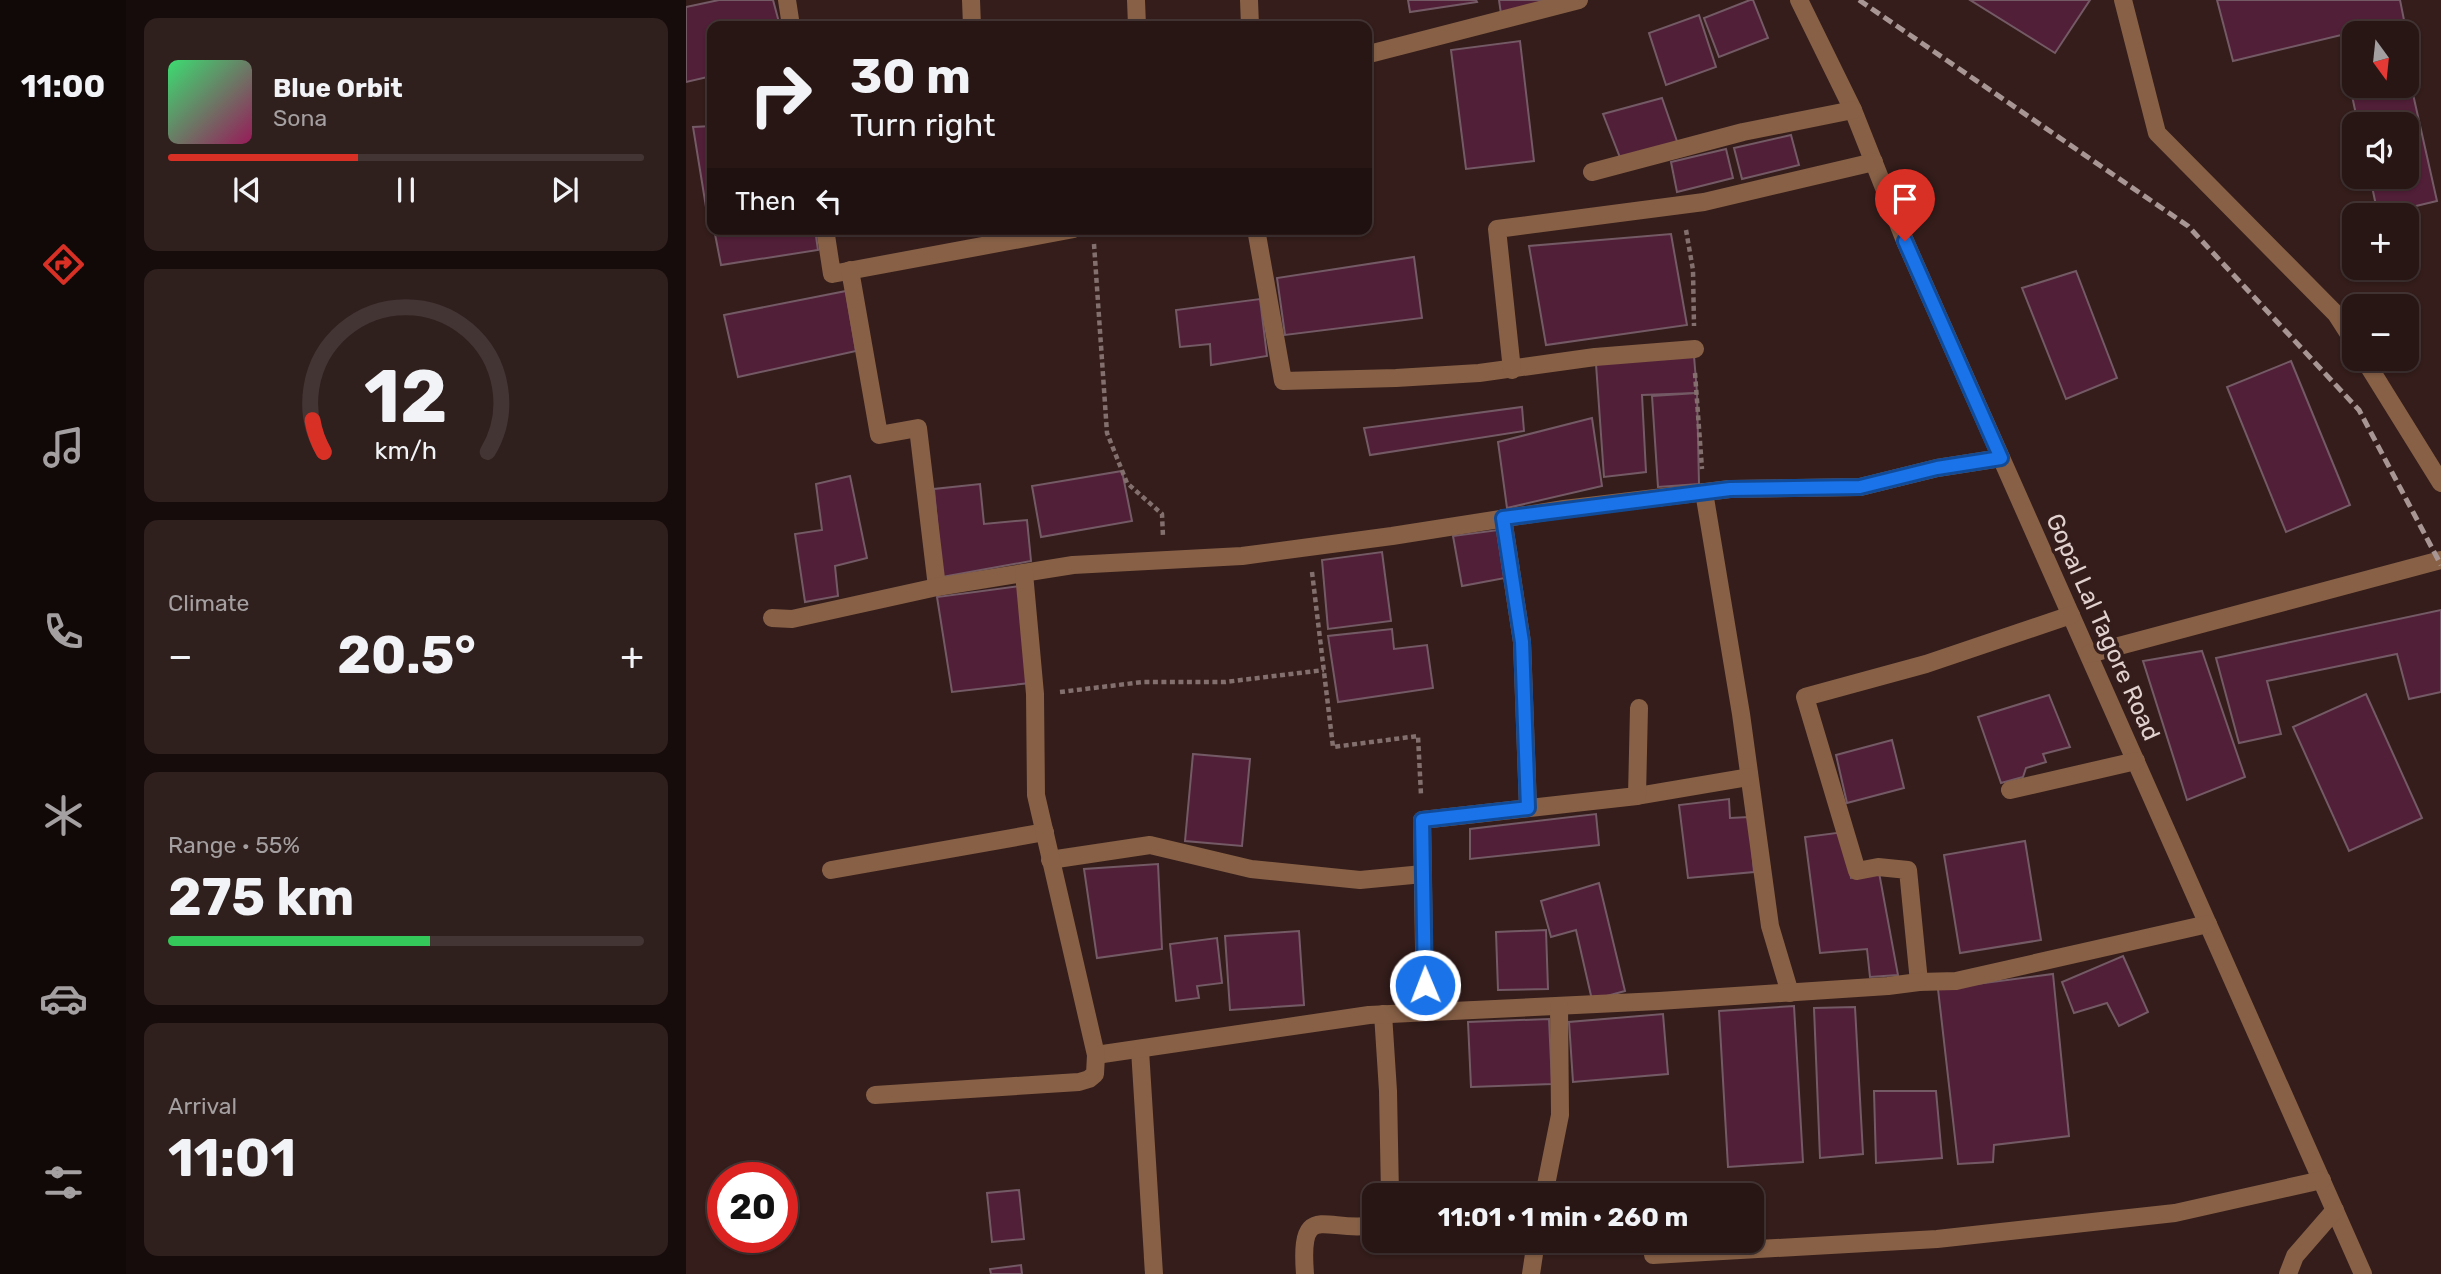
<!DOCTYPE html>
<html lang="en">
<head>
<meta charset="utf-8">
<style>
	:root { --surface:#271614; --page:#2f1f1d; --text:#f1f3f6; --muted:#a49fa0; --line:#433534; --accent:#d93025 }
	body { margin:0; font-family:Rubik,sans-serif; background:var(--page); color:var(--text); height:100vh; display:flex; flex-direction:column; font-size:26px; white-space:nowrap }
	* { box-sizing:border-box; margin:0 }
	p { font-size:23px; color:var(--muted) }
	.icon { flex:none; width:38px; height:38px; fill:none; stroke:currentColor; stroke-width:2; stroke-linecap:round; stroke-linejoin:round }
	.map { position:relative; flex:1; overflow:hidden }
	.side { display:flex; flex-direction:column; gap:18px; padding:18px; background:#150c0b; width:560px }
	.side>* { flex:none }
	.top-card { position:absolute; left:21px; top:21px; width:665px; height:214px; border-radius:14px; box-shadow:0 2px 5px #0004,0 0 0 2px var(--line); background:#271614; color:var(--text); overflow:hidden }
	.needle { width:46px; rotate:165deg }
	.fabs { position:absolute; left:1656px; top:21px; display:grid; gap:14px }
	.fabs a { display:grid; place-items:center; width:77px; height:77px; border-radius:14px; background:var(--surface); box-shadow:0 2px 5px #0004,0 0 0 2px var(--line); font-size:35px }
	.speed { position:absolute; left:21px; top:1162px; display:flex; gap:14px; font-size:35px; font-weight:700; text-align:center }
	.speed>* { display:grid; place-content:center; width:91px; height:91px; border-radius:50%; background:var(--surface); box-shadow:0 2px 5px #0004,0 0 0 2px var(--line); line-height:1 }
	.speed .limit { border:10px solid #d22; background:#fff; color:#111 }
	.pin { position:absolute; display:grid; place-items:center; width:60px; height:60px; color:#fff; margin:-72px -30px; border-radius:50% 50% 50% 0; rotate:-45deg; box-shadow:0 0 7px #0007 }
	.pin .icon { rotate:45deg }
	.me { position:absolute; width:77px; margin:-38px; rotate:359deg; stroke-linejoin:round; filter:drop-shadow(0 0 5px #0008) }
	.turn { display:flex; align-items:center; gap:24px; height:147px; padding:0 28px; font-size:32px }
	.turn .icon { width:91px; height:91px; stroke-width:2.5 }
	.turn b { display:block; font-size:49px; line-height:60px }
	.then { display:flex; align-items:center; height:66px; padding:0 28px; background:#0003; gap:14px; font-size:26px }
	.big { font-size:52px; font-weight:700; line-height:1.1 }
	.side .card { flex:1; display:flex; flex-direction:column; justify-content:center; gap:10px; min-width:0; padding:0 24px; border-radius:14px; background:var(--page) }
	.side .dial { align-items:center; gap:0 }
	.dial svg { height:182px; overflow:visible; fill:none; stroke:var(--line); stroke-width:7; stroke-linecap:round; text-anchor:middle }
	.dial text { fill:var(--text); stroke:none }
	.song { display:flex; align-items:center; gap:21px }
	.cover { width:84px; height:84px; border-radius:10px; background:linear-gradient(135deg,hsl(140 70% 55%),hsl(330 70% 35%)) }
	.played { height:7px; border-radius:4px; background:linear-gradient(90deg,var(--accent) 40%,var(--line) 40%) }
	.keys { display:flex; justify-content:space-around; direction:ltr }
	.heat { display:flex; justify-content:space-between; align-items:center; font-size:38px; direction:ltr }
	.charge { height:10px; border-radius:5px; background:linear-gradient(90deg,#34c759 55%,var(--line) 0) }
	.trip { position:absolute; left:676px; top:1183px; width:402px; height:70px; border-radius:14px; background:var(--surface); box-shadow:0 2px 5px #0004,0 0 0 2px var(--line); font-weight:700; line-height:70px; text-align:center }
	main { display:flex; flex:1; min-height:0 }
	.tabs { display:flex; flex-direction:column; width:126px; justify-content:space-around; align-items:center; background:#100908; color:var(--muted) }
	.tabs .icon { width:49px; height:49px }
	.tabs .current { color:var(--accent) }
	.tabs b { font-size:32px; color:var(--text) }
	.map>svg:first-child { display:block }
	.building { fill:#511f38; stroke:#745a65; stroke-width:2 }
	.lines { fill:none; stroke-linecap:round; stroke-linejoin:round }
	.path { stroke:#83706e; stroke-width:4.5; stroke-dasharray:5 3.5; stroke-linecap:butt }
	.minor { stroke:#876046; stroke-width:18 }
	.rail { stroke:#a89694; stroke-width:5; stroke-dasharray:10 5; stroke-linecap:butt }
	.route-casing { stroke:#114b97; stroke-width:18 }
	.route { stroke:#1a73e8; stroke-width:12 }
	.labels { text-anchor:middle; stroke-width:7; stroke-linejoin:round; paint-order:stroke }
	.street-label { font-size:24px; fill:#e1d1cf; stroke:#341d1b }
</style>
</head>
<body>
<main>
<nav class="tabs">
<b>11:00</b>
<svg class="icon current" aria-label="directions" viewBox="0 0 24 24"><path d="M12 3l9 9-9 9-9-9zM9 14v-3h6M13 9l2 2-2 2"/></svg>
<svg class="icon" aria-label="music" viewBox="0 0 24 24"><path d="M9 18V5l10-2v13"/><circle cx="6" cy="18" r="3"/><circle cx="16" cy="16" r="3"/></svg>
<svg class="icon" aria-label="phone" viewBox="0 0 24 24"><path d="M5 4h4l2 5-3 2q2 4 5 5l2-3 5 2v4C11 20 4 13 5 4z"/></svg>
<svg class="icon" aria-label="climate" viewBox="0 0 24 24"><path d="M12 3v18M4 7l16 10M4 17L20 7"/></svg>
<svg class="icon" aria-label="car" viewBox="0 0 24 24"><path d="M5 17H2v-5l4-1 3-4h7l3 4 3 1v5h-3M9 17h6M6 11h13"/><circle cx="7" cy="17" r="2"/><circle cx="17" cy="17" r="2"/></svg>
<svg class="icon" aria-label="filters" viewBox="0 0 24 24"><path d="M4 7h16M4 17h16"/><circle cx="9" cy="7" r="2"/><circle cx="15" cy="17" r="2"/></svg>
</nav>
<section class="side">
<div class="card">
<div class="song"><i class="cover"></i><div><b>Blue Orbit</b><p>Sona</p></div></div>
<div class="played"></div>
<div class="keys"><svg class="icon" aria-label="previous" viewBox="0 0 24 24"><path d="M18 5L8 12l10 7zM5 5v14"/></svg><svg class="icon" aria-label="pause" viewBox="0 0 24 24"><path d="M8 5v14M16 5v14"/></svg><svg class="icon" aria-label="next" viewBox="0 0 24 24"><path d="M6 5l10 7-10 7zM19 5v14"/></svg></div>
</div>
<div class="card dial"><svg viewBox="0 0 100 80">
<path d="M14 69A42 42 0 1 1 86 69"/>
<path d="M14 69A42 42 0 0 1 9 55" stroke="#d93025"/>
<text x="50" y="56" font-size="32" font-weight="700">12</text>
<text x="50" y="72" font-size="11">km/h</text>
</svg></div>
<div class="card"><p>Climate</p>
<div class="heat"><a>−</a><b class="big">20.5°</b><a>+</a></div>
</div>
<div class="card"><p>Range · 55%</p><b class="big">275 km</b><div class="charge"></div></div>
<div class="card"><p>Arrival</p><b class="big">11:01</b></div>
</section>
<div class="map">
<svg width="1755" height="1274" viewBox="0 0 1755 1274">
	<rect width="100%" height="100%" fill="#341d1b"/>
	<g class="building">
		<polygon points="33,0 87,0 94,26 26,26 26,76 0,82 0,7"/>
		<polygon points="722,0 790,0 791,2 724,12"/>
		<polygon points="813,0 869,0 815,14"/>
		<polygon points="1064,0 1067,0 1082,38 1033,57 1018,18"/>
		<polygon points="1284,0 1404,0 1369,53"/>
		<polygon points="1531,0 1714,0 1718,20 1547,61"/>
		<polygon points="1013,15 1030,67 980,85 963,33"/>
		<polygon points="834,41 848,161 780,169 765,50"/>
		<polygon points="1720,63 1751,201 1692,215 1684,177 1720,177 1720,124 1672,124 1661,72 1668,70 1668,86 1720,86"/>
		<polygon points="976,98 993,147 935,160 917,114"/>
		<polygon points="26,126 26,205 20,207 7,127"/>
		<polygon points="1105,135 1113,165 1056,179 1048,148"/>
		<polygon points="1040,149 1047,178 991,192 985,162"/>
		<polygon points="28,229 129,229 132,250 35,265"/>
		<polygon points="985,234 1001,325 860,345 843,246"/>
		<polygon points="728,257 736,318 599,335 591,278"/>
		<polygon points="1390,271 1431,378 1380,399 1336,288"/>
		<polygon points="160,291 170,351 52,377 38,315"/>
		<polygon points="574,299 581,356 525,365 524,344 494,347 490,310"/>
		<polygon points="1008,356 1011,393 956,395 960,472 918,477 910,364"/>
		<polygon points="1605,361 1664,505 1600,532 1541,387"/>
		<polygon points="1011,393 1013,484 972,487 966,396"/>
		<polygon points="836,407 838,431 684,455 678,428"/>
		<polygon points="906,418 916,486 821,508 812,442"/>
		<polygon points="436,471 446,521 355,537 346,486"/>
		<polygon points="164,476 181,558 149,566 152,596 119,602 109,534 136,530 130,484"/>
		<polygon points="294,484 298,524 341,520 345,561 256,577 248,489"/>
		<polygon points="812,530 819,578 776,586 767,536"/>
		<polygon points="696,552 705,621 642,629 636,560"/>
		<polygon points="334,586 344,683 266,692 251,597"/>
		<polygon points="1755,610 1755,692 1723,699 1711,654 1581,681 1595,734 1553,743 1530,658"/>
		<polygon points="706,629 708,649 741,645 747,688 652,702 642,636"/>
		<polygon points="1516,651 1559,777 1501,800 1457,661"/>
		<polygon points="1680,694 1736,818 1663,851 1607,727"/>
		<polygon points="1363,695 1384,747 1357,754 1360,762 1340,768 1337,777 1315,783 1292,717"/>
		<polygon points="1206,740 1218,788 1161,803 1150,755"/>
		<polygon points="507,754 564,759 556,846 499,841"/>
		<polygon points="1043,799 1044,818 1063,817 1068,872 1002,878 993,805"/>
		<polygon points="910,814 913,845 784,859 784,829"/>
		<polygon points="1158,832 1165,878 1173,877 1192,867 1212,975 1184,977 1181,949 1134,953 1119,837"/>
		<polygon points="1339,841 1355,940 1274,953 1258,855"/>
		<polygon points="472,864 476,949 411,958 398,869"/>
		<polygon points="913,883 939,991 906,1000 890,930 865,937 855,901"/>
		<polygon points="860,930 862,989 812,990 810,932"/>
		<polygon points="613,931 618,1005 544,1010 539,936"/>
		<polygon points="531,938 536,983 511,986 513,998 490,1001 484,944"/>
		<polygon points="1437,956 1462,1012 1433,1026 1421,1003 1388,1013 1376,982"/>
		<polygon points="1367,974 1383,1136 1308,1145 1307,1162 1272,1164 1252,989"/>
		<polygon points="1108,1006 1117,1162 1042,1167 1033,1011"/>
		<polygon points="1169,1007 1177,1154 1134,1158 1128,1008"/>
		<polygon points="977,1014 982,1074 887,1082 883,1022"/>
		<polygon points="863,1019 866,1084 785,1087 782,1022"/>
		<polygon points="1188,1091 1250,1091 1256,1158 1190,1163"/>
		<polygon points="333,1190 338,1239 306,1242 301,1193"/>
		<polygon points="335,1265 336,1274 305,1274 304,1269"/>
	</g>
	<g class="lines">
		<g class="path">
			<polyline points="1000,230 1007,270 1008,326"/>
			<polyline points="408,244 421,433 441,483 476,514 477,537"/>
			<polyline points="1009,373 1016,469"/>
			<polyline points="626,572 647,747 732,736 735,795"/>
			<polyline points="374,692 457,682 539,682 638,670"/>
		</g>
		<g class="minor">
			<polyline points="101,0 105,26"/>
			<polyline points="285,0 286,26"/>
			<polyline points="450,0 451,26"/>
			<polyline points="563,0 564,26"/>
			<polyline points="1113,0 1167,110 1219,241 1677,1274"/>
			<polyline points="1437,0 1471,133 1650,314 1668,342"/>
			<polyline points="687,53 893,0"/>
			<polyline points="906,172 1057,132 1167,110"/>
			<polyline points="139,229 146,274 388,229"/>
			<polyline points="570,229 597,381 710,378 793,373 909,357 1009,349"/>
			<polyline points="164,270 193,435 232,428 251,587"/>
			<polyline points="1678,359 1755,483"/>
			<polyline points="826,370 811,229 1018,202 1188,162"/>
			<polyline points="1018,492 1055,714 1084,926 1104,993"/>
			<polyline points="817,518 836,642 842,808"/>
			<polyline points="86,618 106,619 251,587 387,565 556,556 706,536 878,509 1044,489 1174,487 1251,468 1315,458"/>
			<polyline points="1403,654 1755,560"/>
			<polyline points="1324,790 1450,761"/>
			<polyline points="951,796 1063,777"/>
			<polyline points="364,860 464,845 565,869 674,880 737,874"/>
			<polyline points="145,870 359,832"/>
			<polyline points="1233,982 1222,870 1192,867 1171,871 1119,697 1240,664 1385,615"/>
			<polyline points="739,1012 736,820 951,796 953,708"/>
			<polyline points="697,1014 702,1091 704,1195"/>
			<polyline points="454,1050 468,1274"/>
			<polyline points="410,1055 683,1015 973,1001 1202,986 1233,982 1270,981 1522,924"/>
			<polyline points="189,1095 393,1082 403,1079 409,1074 410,1055 350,795 349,694 338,573"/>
			<polyline points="858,1195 874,1115 873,1006"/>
			<polyline points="967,1255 1251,1239 1489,1213 1636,1180"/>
			<path d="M619,1274C613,1198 641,1234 688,1225"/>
			<polyline points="845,1274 850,1241"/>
			<polyline points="1602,1274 1609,1256 1649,1210"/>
		</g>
		<polyline class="rail" points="1173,0 1502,226 1673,410 1755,565"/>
	</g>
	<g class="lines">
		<g class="route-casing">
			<polyline id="route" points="739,985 736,820 842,808 836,642 817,518 1044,489 1174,487 1251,468 1315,458 1219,241"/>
		</g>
		<use href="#route" class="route"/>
	</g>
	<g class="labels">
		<g class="street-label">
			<text transform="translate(1417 627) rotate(66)" y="8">Gopal Lal Tagore Road</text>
		</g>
	</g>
</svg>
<div class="fabs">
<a><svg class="needle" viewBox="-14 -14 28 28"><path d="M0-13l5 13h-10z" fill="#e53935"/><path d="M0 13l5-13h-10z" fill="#a49fa0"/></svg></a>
<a><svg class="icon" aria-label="sound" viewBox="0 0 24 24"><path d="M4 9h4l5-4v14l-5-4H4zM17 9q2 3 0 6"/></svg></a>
<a>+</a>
<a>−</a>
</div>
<div class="speed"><div class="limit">20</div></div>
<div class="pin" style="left:1219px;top:241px;background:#d93025"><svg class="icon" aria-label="arrive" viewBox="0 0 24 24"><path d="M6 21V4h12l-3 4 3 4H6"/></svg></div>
<svg class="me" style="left:739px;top:985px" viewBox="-20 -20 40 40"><circle r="17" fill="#1a73e8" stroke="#fff" stroke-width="3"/><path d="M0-11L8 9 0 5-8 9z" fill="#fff"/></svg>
<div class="trip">11:01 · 1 min · 260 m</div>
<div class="top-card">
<div class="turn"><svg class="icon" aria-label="right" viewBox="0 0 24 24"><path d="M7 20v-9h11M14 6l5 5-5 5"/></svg><div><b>30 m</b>Turn right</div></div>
<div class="then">Then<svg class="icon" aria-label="left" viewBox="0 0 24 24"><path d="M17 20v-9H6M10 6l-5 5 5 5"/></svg></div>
</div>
</div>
</main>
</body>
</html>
